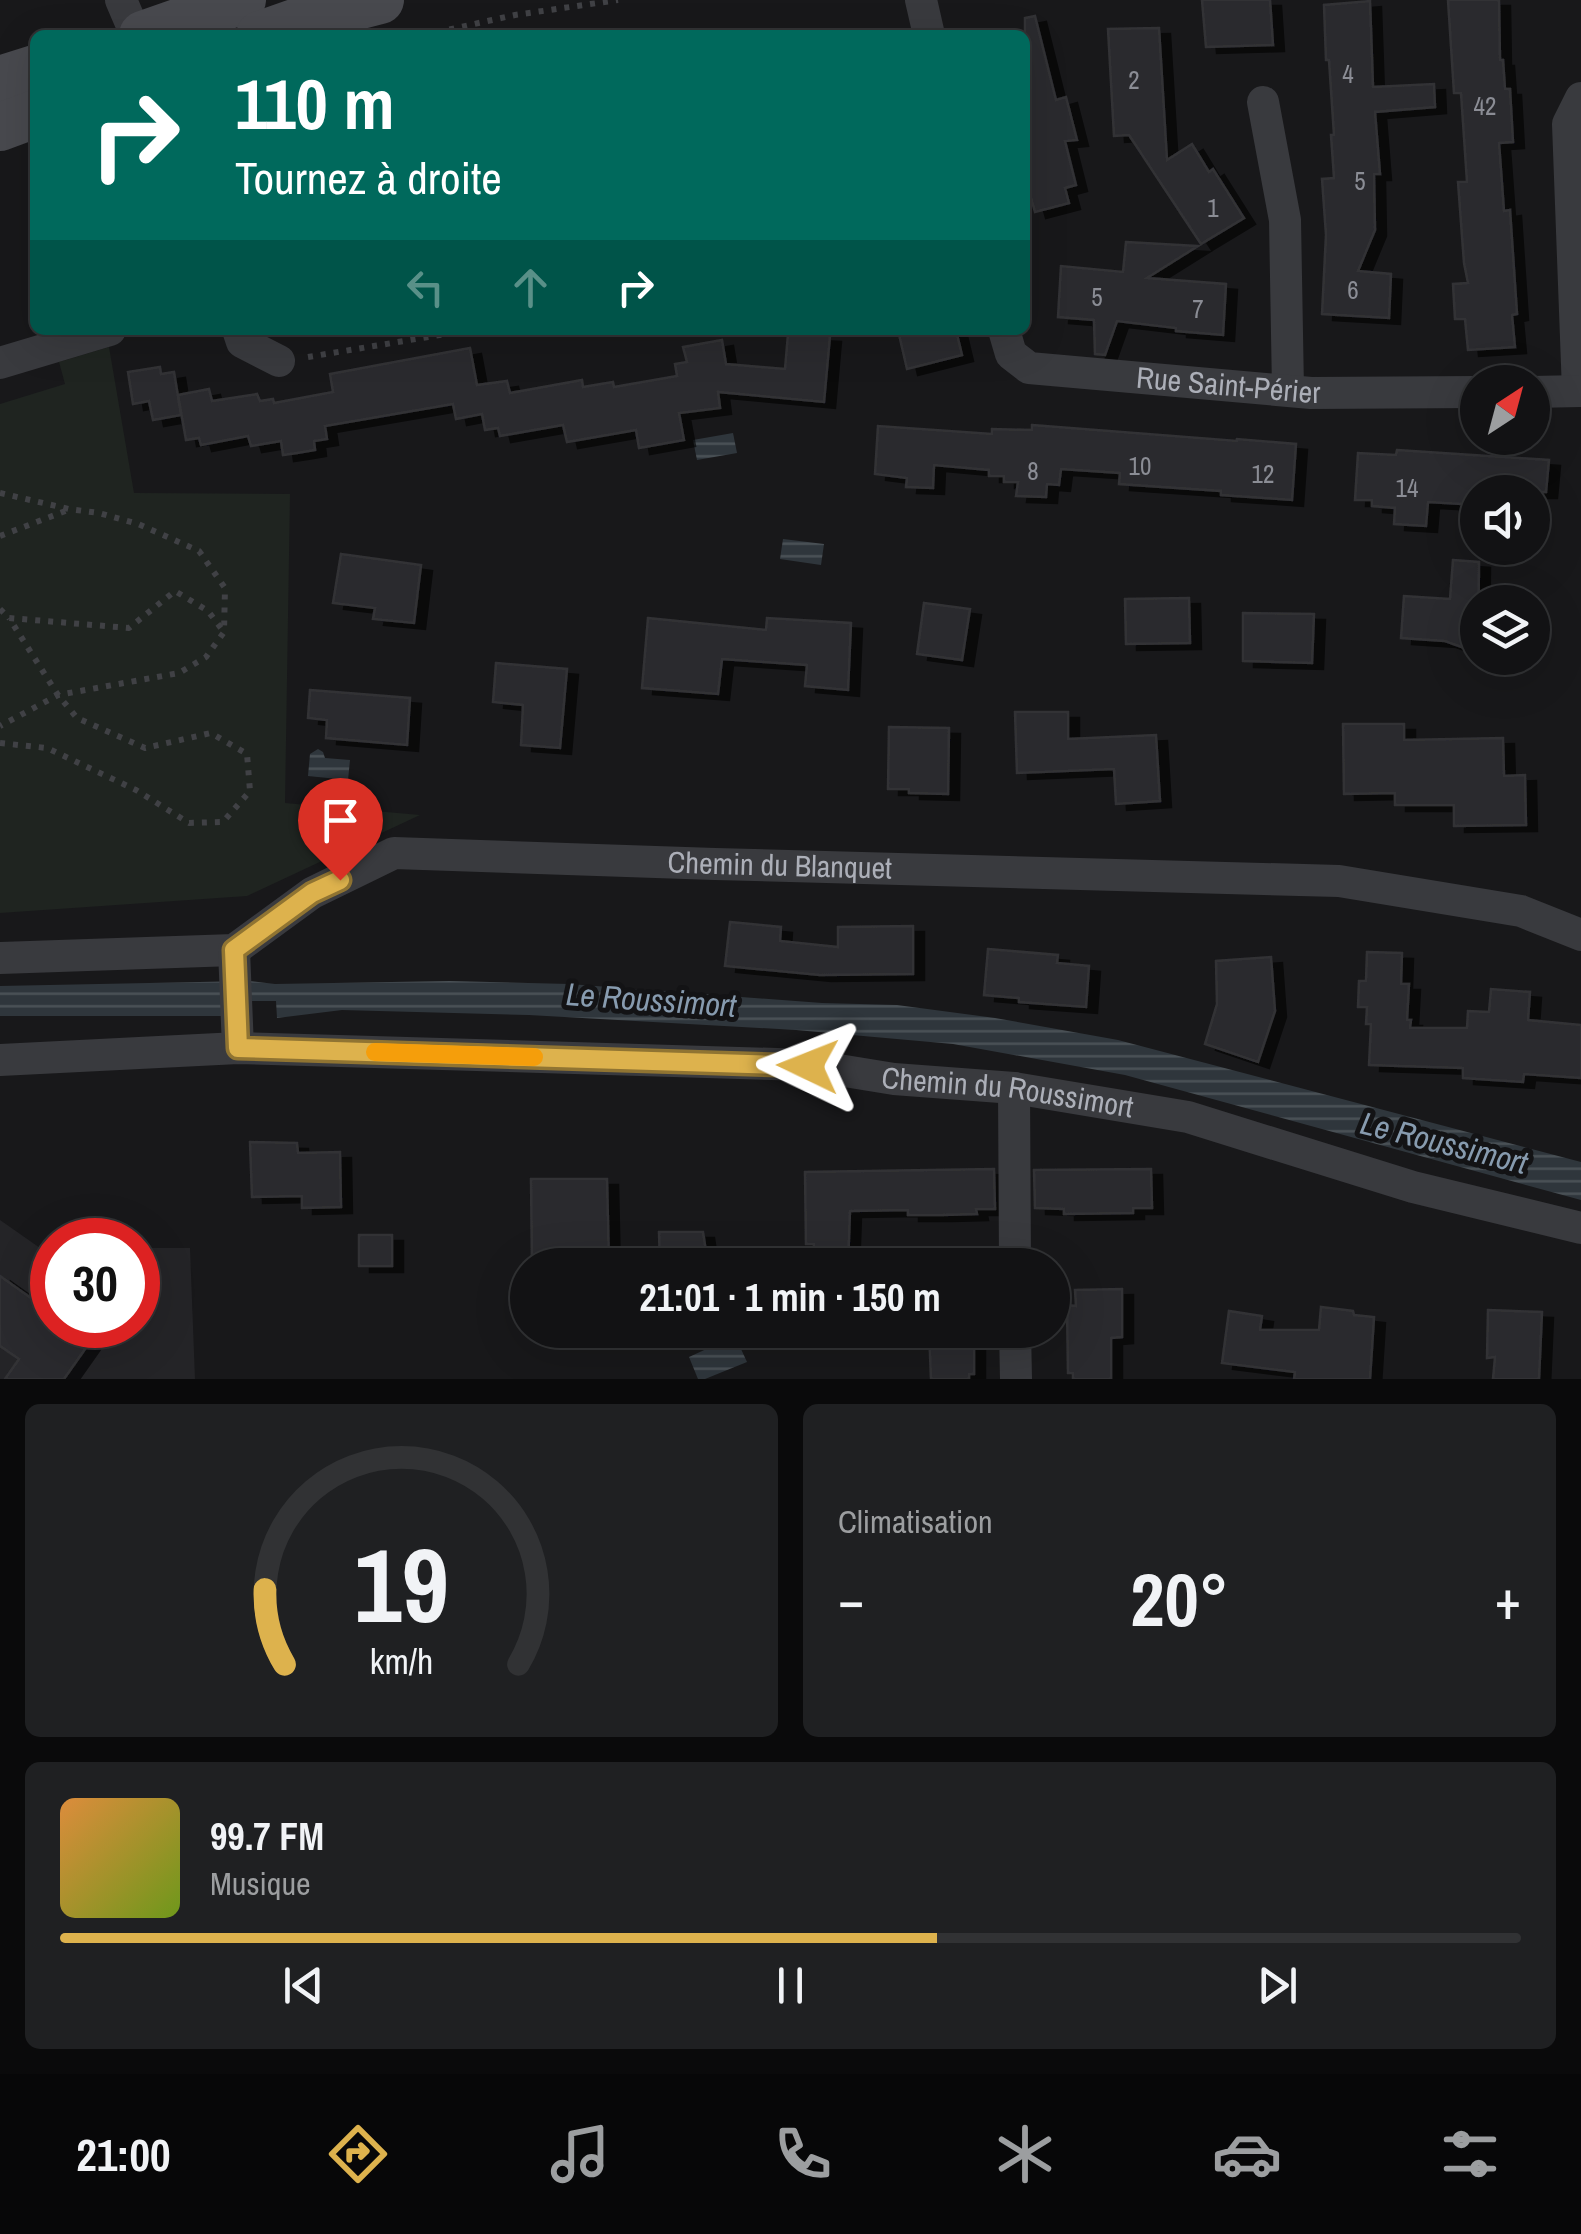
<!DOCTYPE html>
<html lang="fr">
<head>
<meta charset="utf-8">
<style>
	:root { --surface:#121214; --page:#1f2022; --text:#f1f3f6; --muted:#9c9ea0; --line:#313234; --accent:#ddb24d }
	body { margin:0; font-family:"Archivo Narrow",sans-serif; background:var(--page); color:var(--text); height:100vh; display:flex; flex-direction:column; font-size:38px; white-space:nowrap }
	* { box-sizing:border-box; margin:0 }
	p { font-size:32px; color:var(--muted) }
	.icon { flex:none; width:55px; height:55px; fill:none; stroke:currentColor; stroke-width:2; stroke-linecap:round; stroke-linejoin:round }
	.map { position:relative; height:1379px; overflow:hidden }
	.panel { display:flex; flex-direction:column; gap:25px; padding:25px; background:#0a0a0b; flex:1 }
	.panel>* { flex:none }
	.hud { position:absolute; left:30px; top:30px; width:1000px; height:305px; border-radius:15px; box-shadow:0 10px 40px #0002,0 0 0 2px var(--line); background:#00695c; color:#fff; overflow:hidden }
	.needle { width:65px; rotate:36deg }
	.tools { position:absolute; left:1460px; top:365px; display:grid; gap:20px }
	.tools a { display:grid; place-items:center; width:90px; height:90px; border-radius:50%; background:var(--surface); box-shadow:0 10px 40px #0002,0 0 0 2px var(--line); font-size:50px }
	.speed { position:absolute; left:30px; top:1218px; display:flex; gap:20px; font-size:50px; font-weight:700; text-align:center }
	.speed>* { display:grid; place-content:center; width:130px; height:130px; border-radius:50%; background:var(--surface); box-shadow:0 10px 40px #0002,0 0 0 2px var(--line); line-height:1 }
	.speed .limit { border:15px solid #d22; background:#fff; color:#111 }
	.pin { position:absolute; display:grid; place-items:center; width:85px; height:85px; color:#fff; margin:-102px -42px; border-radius:50% 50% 50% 0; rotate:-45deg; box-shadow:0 0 10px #0007 }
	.pin .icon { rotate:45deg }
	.me { position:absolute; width:110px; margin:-55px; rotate:272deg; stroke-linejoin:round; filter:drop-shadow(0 0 8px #0008) }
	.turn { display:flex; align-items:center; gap:35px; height:210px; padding:0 40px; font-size:45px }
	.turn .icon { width:130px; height:130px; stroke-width:2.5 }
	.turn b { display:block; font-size:70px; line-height:85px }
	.lanes { display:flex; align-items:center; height:95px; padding:0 40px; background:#0003; justify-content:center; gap:50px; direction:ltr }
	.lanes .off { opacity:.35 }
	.big { font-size:75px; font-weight:700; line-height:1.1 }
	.panel .widget { flex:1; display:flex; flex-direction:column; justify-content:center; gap:15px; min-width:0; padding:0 35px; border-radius:15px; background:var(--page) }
	.panel .dial { align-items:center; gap:0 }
	.dial svg { height:260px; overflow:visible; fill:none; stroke:var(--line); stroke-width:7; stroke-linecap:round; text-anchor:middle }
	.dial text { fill:var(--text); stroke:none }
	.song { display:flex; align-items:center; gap:30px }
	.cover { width:120px; height:120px; border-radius:15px; background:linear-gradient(135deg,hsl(30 70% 55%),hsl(80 70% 35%)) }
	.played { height:10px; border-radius:5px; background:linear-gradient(90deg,var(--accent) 60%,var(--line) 60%) }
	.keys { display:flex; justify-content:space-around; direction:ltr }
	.heat { display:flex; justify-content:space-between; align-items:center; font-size:55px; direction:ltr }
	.panel .tiles { flex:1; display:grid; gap:25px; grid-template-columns:1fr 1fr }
	.widget:last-child { grid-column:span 2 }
	.trip { position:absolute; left:510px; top:1248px; width:560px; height:100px; border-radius:50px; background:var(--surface); box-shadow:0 10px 40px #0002,0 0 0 2px var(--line); font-weight:700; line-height:100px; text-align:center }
	.tabs { display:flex; height:160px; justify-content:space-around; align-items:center; background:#070708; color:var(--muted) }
	.tabs .icon { width:70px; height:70px }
	.tabs .active { color:var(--accent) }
	.tabs b { font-size:45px; color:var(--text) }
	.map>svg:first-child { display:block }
	.built { fill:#242427 }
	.green { fill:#1f2420 }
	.water { fill:url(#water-rules) }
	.building { fill:#2b2b2e; stroke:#323235; stroke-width:2.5; filter:url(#shadow) }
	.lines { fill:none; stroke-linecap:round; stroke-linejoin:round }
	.path { stroke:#404145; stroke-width:6; stroke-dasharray:5 8; stroke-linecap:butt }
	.street { stroke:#393a3e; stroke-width:32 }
	.secondary { stroke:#48494e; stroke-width:48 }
	.street-bridge { stroke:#393a3e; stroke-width:32 }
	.route-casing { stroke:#907432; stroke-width:25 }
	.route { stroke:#ddb24d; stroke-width:18 }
	.slow { stroke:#f59e0b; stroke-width:18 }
	.labels { text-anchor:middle; stroke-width:10; stroke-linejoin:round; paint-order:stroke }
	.number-label { font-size:25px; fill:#8b8d95 }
	.street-label { font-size:30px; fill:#acafb8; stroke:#131315 }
	.water-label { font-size:32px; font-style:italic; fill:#879baf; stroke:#131315 }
</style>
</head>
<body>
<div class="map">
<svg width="1581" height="1379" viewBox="0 0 1581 1379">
	<defs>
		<pattern id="water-rules" width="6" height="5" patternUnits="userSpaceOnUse" patternTransform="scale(2.5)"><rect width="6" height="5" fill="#2f363c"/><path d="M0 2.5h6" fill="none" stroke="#4a5156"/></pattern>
		<filter id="shadow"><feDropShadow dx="11" dy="6" stdDeviation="0" flood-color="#0009"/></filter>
	</defs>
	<rect width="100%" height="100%" fill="#18181a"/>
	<polygon class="built" points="0,1220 40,1248 52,1248 52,1325 138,1325 138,1248 190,1248 195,1379 0,1379"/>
	<polygon class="green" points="109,347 134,493 290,494 285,803 420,815 247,896 0,913 0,404 65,384 59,362"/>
	<g class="water">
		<polygon points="733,433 737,453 697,460 693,440"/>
		<polygon points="783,539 824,544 821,565 780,559"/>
		<polygon points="318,749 323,752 325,758 350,760 348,780 308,776 310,754"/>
		<polygon points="249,981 275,984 450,981 569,984 822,1003 897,1005 995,1018 1118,1040 1581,1162 1581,1200 1125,1075 953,1044 796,1030 529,1015 342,1010 277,1018 276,1001 250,1001 221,1016 0,1016 0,986"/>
		<polygon points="735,1336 747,1362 705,1379 698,1379 689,1357"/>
	</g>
	<g class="building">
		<polygon points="1202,0 1270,0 1273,45 1206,47"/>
		<polygon points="1448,0 1499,0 1500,60 1503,60 1505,89 1510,89 1513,142 1499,143 1504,211 1510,210 1517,314 1512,315 1515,347 1468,350 1465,319 1455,319 1453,284 1468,283 1464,263 1458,182 1467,182 1461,93 1454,93"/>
		<polygon points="1370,1 1373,87 1434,84 1435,107 1375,112 1380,174 1374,174 1375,230 1358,271 1391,274 1389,318 1322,314 1326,235 1322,179 1334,178 1331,135 1334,135 1329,60 1326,60 1324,5"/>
		<polygon points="1035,16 1056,100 1066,97 1077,140 1065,141 1076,185 1065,188 1069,203 1035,212 1025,176 1025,18"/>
		<polygon points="1159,28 1167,160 1192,144 1209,172 1213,169 1244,218 1201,244 1129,135 1114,136 1108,29"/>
		<polygon points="1126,242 1198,246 1147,278 1226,284 1223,335 1176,331 1176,328 1117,321 1105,355 1095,354 1094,320 1058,317 1061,266 1123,272"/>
		<polygon points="898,330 956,330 962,355 907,369"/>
		<polygon points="788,334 830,336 824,402 718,392 720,408 679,413 684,440 639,448 636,430 567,442 563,425 500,436 498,428 485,430 482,414 456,419 453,404 325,426 327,439 314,441 315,450 297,453 283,455 281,441 251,446 248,436 201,445 199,438 186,440 178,395 209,389 212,401 257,394 260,401 273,399 274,403 333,392 330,374 470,348 477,385 507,381 510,393 582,380 583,387 613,382 614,387 677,376 675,364 687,362 683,347 722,340 726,364 785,369"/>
		<polygon points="160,367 161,374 174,372 181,415 153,420 149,401 133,404 128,372"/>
		<polygon points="1032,425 1237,441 1237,439 1296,444 1292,500 1221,495 1221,491 1119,484 1120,473 1061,469 1059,485 1047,484 1046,497 1016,496 1018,482 1004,482 1004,476 989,476 989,470 934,465 933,488 906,487 907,478 875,474 878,426 992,434 992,429 1032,430"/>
		<polygon points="1397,450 1549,460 1546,492 1478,492 1478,505 1428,502 1426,526 1394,524 1395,508 1372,506 1372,500 1355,500 1358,453 1396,455"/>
		<polygon points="341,554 421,565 414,623 373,619 375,608 333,603"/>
		<polygon points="1453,560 1479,562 1478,653 1445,641 1401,638 1404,596 1450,599"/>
		<polygon points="1189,598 1190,643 1126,644 1125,599"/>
		<polygon points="924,603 970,609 962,660 917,654"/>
		<polygon points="1243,613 1314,614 1312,663 1243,661"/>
		<polygon points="648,618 766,630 767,618 851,623 848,690 805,686 807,665 722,659 718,694 642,688"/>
		<polygon points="496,663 567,669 560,748 521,745 523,705 493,702"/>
		<polygon points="310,690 410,698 407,745 326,738 327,720 308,718"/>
		<polygon points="1015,712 1068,712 1068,739 1156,735 1160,801 1116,804 1114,769 1017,773"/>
		<polygon points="1343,724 1404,724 1404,740 1503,738 1504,776 1525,775 1526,825 1454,826 1454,805 1395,805 1395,793 1344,794"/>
		<polygon points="889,727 949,728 948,794 909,793 909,789 888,789"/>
		<polygon points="730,922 781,927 780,941 838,947 838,927 913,926 913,974 820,975 725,966"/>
		<polygon points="988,949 1058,955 1057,963 1089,966 1086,1007 1019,1002 1019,998 984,995"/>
		<polygon points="1367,952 1402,953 1401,984 1409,984 1407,1020 1411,1020 1410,1028 1467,1028 1468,1011 1489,1012 1491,989 1530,992 1528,1020 1581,1025 1581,1078 1524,1074 1523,1082 1463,1078 1463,1068 1369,1065 1371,1024 1366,1024 1367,1007 1358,1007 1359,981 1366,981"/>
		<polygon points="1271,957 1275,1011 1258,1062 1205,1044 1217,1004 1216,961"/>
		<polygon points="250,1142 297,1143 298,1153 340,1152 341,1207 302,1208 302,1196 252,1197"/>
		<polygon points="994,1169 995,1209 976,1209 977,1214 942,1215 908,1215 908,1210 850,1211 848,1265 814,1265 814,1244 806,1244 805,1172"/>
		<polygon points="1151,1169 1152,1208 1133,1208 1133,1213 1064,1214 1064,1209 1035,1208 1034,1170"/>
		<polygon points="531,1179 607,1179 609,1265 532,1265"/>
		<polygon points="659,1232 703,1232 708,1265 660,1265"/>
		<rect x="359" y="1235" width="33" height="31"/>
		<polygon points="0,1276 52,1313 52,1325 102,1325 64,1379 5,1379 19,1359 0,1346"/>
		<polygon points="1122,1289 1122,1337 1111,1338 1111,1379 1073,1379 1073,1373 1068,1373 1067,1305 1076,1306 1075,1290"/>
		<polygon points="1321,1307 1353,1311 1354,1315 1374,1317 1370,1379 1294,1379 1295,1372 1222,1363 1229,1311 1262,1316 1260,1330 1319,1330"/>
		<polygon points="1488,1310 1542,1312 1539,1379 1493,1379 1495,1357 1487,1358"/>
		<polygon points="929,1330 974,1330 974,1374 969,1374 969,1379 931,1379"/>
	</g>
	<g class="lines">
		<g class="path">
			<polyline points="424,35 515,15 618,0"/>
			<polyline points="308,357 470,330"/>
			<polyline points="0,493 69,509 99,513 138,524 199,551 225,588 224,632 206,657 179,673 58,695 0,726"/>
			<polyline points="0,536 68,510"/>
			<polyline points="0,609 9,618 129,628 175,591 208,611 224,632"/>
			<polyline points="0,743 47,748 136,790 189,823 223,822 250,791 247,754 211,733 145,748 77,718 58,695 9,618"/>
		</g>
		<g class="street">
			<polyline points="121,0 136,35"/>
			<polyline points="921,0 929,35"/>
			<polyline points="1263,102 1285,220 1288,390"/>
			<polyline points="238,330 242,342 279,361"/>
			<path id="s1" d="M1004,330L1011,354L1029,368L1311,393L1478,392"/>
			<polyline points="0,363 110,330"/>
			<polyline points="1578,391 1568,124 1581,98"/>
			<polyline points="1532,392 1581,391"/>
			<path id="s2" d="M0,958L234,950L312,893L394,853L715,864L1339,881L1521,911L1581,935"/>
			<path id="s3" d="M0,1060L238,1048L808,1065L894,1079L1014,1088L1188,1117L1413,1187L1581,1228"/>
			<polyline points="1014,1088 1015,1265"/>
			<polyline points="1015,1330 1016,1379"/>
		</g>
		<g class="secondary">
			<polyline points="143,35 242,0"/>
			<polyline points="260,35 303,20 380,0"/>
			<polyline points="0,80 35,69"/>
			<polyline points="0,127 35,114"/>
		</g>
		<polyline class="street-bridge" points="234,950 238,1048"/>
	</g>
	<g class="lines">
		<g class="route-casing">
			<polyline id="route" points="340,880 312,893 234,950 238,1048 808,1066"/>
		</g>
		<use href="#route" class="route"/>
		<polyline class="slow" points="375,1052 534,1057"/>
	</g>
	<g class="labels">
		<g class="number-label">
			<text x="1348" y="83">4</text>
			<text x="1134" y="89">2</text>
			<text x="1485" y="115">42</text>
			<text x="1360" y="190">5</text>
			<text x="1213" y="217">1</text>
			<text x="1353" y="299">6</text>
			<text x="1097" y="306">5</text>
			<text x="1198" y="318">7</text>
			<text x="1140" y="475">10</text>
			<text x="1033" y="480">8</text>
			<text x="1263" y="483">12</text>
			<text x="1407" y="497">14</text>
		</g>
		<g class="street-label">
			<text dy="10" stroke="none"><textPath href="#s1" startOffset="248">Rue Saint-Périer</textPath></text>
			<text dy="10" stroke="none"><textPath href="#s2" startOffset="808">Chemin du Blanquet</textPath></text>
			<text dy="10" stroke="none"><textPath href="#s3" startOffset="1010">Chemin du Roussimort</textPath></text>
		</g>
		<g class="water-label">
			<text transform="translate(651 1000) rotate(4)" y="11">Le Roussimort</text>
			<text transform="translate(1444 1143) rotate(14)" y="11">Le Roussimort</text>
		</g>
	</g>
</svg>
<div class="tools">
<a><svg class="needle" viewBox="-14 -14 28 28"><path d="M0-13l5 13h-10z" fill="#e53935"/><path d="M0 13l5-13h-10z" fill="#9c9ea0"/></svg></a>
<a><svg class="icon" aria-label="sound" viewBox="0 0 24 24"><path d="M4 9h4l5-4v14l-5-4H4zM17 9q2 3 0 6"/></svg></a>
<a><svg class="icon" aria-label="layers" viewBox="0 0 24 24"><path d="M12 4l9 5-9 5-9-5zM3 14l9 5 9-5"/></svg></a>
</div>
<div class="speed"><div class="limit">30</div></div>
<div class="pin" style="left:340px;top:880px;background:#d93025"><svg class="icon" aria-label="arrive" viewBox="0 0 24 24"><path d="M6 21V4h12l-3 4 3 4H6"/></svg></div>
<svg class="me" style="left:808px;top:1066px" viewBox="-20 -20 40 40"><path d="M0-17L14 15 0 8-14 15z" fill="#ddb24d" stroke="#fff" stroke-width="4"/></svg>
<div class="trip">21:01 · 1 min · 150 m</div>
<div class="hud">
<div class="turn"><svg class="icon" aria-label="right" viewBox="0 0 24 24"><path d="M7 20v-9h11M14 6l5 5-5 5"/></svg><div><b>110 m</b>Tournez à droite</div></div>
<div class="lanes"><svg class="icon off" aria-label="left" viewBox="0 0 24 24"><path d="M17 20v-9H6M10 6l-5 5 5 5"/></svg><svg class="icon off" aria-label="ahead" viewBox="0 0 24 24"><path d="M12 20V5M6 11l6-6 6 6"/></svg><svg class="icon" aria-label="right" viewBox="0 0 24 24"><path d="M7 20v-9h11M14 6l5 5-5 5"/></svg></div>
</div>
</div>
<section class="panel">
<div class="tiles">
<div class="widget dial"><svg viewBox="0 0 100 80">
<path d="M14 69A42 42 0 1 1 86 69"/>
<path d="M14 69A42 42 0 0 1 8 46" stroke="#ddb24d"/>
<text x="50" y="56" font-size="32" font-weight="700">19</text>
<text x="50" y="72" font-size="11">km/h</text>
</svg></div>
<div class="widget"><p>Climatisation</p>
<div class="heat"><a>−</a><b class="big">20°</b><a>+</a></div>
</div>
<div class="widget">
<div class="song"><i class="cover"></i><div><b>99.7 FM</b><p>Musique</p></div></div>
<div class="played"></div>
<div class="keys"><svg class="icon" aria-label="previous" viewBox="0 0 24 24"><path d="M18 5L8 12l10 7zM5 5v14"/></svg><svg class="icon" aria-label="pause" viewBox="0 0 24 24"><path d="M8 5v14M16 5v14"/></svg><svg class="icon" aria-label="next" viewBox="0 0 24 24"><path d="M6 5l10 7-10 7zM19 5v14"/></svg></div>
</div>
</div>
</section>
<nav class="tabs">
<b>21:00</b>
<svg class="icon active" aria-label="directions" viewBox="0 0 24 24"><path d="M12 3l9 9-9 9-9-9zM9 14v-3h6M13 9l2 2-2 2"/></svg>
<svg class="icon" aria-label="music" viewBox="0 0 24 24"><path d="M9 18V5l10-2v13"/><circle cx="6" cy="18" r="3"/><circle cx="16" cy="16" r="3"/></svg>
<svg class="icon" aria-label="phone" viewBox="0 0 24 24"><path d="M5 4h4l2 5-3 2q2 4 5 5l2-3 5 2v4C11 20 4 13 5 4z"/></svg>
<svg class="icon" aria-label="climate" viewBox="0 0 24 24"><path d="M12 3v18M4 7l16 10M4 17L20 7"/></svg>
<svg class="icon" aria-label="car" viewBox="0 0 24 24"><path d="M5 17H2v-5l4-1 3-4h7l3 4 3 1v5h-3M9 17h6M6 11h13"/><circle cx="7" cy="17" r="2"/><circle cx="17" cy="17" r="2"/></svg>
<svg class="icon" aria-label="filters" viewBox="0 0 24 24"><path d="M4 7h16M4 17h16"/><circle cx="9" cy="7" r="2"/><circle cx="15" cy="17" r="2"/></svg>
</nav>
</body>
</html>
